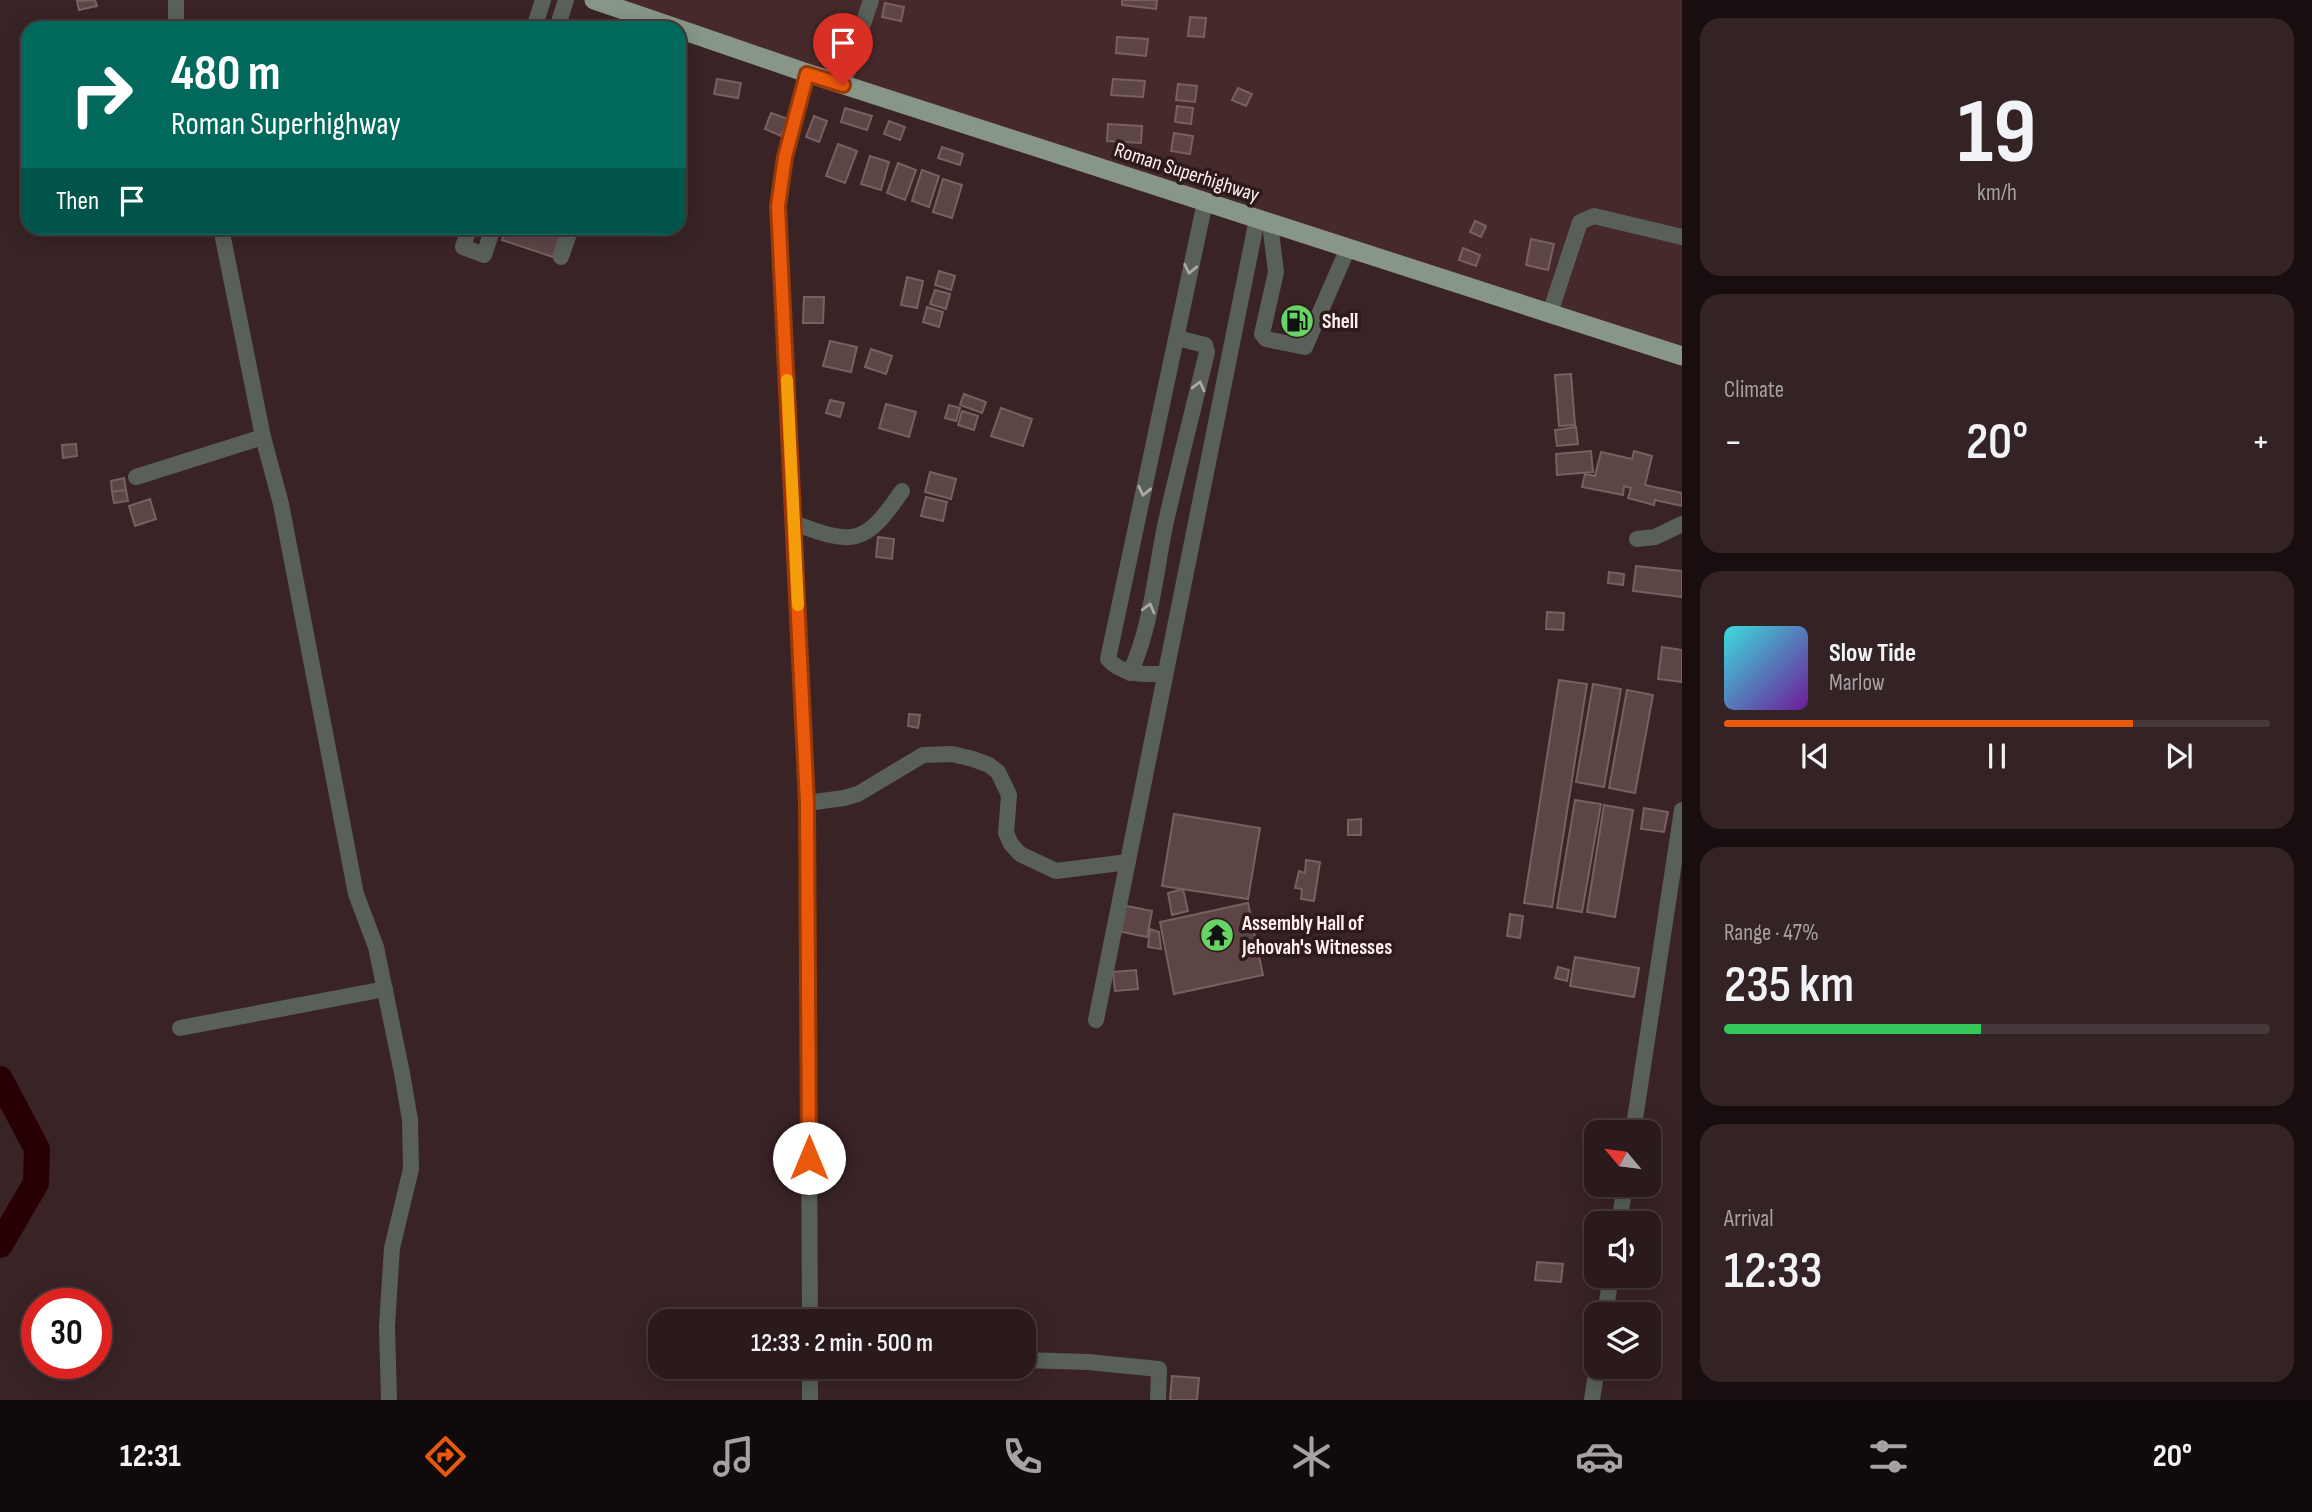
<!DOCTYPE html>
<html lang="en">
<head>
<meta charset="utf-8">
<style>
	:root { --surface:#2b1a1c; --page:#332325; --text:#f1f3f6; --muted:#a6a1a3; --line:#47383b; --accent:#ea580c }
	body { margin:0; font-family:"Sofia Sans Condensed",sans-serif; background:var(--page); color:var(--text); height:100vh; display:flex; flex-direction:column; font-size:26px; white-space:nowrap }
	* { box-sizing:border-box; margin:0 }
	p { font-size:23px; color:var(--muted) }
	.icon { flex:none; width:38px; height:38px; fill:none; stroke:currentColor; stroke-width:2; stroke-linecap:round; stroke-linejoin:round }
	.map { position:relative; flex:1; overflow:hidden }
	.panel { display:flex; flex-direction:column; gap:18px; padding:18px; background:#180e0f; width:630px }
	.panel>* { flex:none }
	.hud { position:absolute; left:21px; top:21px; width:665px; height:214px; border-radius:21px; box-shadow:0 4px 18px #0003,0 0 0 2px var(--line); background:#00695c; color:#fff; overflow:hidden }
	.needle { width:46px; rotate:299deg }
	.controls { position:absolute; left:1584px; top:1120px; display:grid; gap:14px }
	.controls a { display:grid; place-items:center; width:77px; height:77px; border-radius:14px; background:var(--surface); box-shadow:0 4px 18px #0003,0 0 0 2px var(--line); font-size:35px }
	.speed { position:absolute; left:21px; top:1288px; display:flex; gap:14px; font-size:35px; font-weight:700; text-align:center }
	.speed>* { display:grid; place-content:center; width:91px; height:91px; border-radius:50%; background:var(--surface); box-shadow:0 4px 18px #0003,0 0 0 2px var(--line); line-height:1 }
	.speed .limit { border:10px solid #d22; background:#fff; color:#111 }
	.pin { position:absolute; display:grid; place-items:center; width:60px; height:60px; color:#fff; margin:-72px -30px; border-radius:50% 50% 50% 0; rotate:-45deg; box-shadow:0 0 7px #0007 }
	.pin .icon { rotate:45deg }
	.me { position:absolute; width:77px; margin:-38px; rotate:0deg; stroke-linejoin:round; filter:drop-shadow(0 0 5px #0008) }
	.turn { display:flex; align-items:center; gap:24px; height:147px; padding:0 35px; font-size:32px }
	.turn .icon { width:91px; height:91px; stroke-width:2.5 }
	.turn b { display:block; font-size:49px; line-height:60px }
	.then { display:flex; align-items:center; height:66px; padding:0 35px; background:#0003; gap:14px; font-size:26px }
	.big { font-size:52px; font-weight:600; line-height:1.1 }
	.panel .widget { flex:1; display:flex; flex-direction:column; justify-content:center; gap:10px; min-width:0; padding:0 24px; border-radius:21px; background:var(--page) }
	.panel .dial { align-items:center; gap:0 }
	.dial b { font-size:91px; line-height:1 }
	.song { display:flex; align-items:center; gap:21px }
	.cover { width:84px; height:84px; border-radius:10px; background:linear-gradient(135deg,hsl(180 70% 55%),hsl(280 70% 35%)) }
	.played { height:7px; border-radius:4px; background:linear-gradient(90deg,var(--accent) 75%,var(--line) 75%) }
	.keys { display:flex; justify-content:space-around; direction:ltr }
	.heat { display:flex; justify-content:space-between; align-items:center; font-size:38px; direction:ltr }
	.charge { height:10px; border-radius:5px; background:linear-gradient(90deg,#34c759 47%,var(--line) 0) }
	.trip { position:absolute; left:648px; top:1309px; width:388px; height:70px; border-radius:21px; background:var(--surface); box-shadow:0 4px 18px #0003,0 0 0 2px var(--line); font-weight:600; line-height:70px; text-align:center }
	.tab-bar { display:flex; height:112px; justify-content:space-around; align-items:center; background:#110a0b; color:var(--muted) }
	.tab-bar .icon { width:49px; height:49px }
	.tab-bar .current { color:var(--accent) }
	.tab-bar b { font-size:32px; color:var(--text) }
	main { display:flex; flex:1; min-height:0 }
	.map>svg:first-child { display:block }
	.built { fill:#46292b }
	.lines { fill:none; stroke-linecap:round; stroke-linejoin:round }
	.river { stroke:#280004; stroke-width:26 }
	.building { fill:#5d4546; stroke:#796060; stroke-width:2 }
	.minor { stroke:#596059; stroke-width:16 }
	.major { stroke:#879686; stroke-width:19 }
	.oneway { stroke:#aca8a4 }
	.route-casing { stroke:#983908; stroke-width:18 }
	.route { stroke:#ea580c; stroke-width:12 }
	.slow { stroke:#f59e0b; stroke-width:12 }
	.labels { text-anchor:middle; stroke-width:7; stroke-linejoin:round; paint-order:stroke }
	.street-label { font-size:21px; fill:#feefef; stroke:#2f1a1b }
	.poi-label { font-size:21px; font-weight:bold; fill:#feefef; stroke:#2f1a1b; text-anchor:start }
</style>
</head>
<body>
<main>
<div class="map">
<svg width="1682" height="1400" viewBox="0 0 1682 1400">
	<rect width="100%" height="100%" fill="#392325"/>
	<polygon class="built" points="602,0 1682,0 1682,356"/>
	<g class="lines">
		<polyline class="river" points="0,1079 37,1149 36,1183 0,1245"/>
	</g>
	<g class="building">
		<polygon points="95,0 97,6 79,10 77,1"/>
		<polygon points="1122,0 1157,0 1156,9 1122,5"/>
		<polygon points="885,3 904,7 901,21 882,17"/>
		<polygon points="1190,17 1206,18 1204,37 1188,36"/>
		<polygon points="1117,37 1148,39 1146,56 1116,53"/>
		<polygon points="717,79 741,83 738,98 714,94"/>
		<polygon points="1113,79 1145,81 1143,97 1111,95"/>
		<polygon points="1178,84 1197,86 1195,102 1176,100"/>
		<polygon points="1238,88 1252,94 1246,106 1232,100"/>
		<polygon points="1177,106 1193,108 1191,124 1175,122"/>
		<polygon points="845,108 872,116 867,130 841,122"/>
		<polygon points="771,113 788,119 781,136 765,129"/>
		<polygon points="814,116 827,121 819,142 806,137"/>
		<polygon points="889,121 905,127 900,140 884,134"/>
		<polygon points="1108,124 1142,126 1141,143 1107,141"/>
		<polygon points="1174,133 1193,136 1190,154 1171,151"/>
		<polygon points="838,144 857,151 845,183 826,176"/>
		<polygon points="942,147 963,154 960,165 938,158"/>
		<polygon points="870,156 889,162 881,190 861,184"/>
		<polygon points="898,163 916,170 905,200 887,193"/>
		<polygon points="922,170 939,176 929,207 912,201"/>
		<polygon points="943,179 962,185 952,218 933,212"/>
		<polygon points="1475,221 1486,226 1481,237 1470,232"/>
		<polygon points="506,228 563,228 553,257 502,240"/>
		<polygon points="1531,239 1554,244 1548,270 1526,265"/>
		<polygon points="1463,248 1480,255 1476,266 1459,260"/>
		<polygon points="939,271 955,276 951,290 935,285"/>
		<polygon points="907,277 923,281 917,308 901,305"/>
		<polygon points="935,290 950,294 946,309 930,304"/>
		<polygon points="804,297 824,297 823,323 803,323"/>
		<polygon points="927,307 943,312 939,327 923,322"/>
		<polygon points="830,341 857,347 851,372 823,366"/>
		<polygon points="871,349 892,356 886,374 865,367"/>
		<polygon points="1571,374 1575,425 1559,426 1555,375"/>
		<polygon points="964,394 986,402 982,413 960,405"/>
		<polygon points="830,400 844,403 840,417 826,413"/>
		<polygon points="886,404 916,412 909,437 879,428"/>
		<polygon points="949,405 960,408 956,421 945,418"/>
		<polygon points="1001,408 1032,419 1023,446 991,436"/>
		<polygon points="962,411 978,416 974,430 958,425"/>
		<polygon points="1576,427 1578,444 1557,446 1555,430"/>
		<polygon points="76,444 77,456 63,458 62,445"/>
		<polygon points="1591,451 1593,472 1557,475 1556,454"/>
		<polygon points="1634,451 1652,456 1645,485 1682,493 1682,506 1655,500 1654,505 1628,498 1631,488 1624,486 1623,495 1582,487 1585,474 1595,476 1601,452 1632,459"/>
		<polygon points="930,472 956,479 951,499 925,492"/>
		<polygon points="124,478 126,490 112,492 111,481"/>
		<polygon points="126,490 128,501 114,503 112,492"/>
		<polygon points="926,497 947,502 943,521 921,516"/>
		<polygon points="150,499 156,519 135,526 129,506"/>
		<polygon points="878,537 894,539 892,559 876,557"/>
		<polygon points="1636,566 1682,571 1682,597 1633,591"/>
		<polygon points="1609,572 1624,574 1623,585 1608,583"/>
		<polygon points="1547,612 1564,613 1563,630 1546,629"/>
		<polygon points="1662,647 1682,650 1682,682 1658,679"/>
		<polygon points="1559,680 1587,684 1552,907 1524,903"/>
		<polygon points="1593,684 1621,689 1604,787 1576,782"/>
		<polygon points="1627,690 1653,695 1635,793 1609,788"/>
		<polygon points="909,714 920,715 918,728 908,726"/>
		<polygon points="1575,800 1601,804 1582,912 1557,908"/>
		<polygon points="1604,805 1633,810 1615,917 1587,912"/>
		<polygon points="1644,808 1668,812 1664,832 1641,829"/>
		<polygon points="1174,814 1260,828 1248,899 1162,886"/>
		<polygon points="1361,819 1361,835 1348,835 1348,820"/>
		<polygon points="1306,860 1320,862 1314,901 1301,899 1302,889 1295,888 1299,871 1305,873"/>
		<polygon points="1183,889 1188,911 1172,915 1168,893"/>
		<polygon points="1248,903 1263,975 1174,994 1160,922"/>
		<polygon points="1122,905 1152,911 1147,937 1117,931"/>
		<polygon points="1510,914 1523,916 1520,938 1507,936"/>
		<polygon points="1150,929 1159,932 1161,949 1148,947"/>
		<polygon points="1575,957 1639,968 1634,997 1570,986"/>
		<polygon points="1558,967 1569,970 1567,981 1555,978"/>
		<polygon points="1136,970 1138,989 1115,991 1113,972"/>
		<polygon points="1537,1262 1563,1264 1561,1282 1535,1280"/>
		<polygon points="1172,1376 1199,1378 1197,1400 1170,1400"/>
	</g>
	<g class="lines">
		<g class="minor">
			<polyline points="176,28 176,0"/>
			<polyline points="534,28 543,0"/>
			<polyline points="557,28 566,0"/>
			<polyline points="807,73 785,157 778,207 807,803 810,1321"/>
			<polyline points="843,85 871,0"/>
			<polyline points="1270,224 1276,272 1262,334 1266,339 1305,347 1348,248"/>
			<polyline points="221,228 263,437 281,504 356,894 376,947 402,1073 410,1120 411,1169 392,1248 387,1326 389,1400"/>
			<polyline points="469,228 463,247 484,255 493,228"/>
			<polyline points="561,257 571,228"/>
			<polyline points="1550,313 1580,222 1594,216 1682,237"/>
			<polyline points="136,477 263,437"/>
			<path d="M794,523C854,546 865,545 902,491"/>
			<polyline points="1637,539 1655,537 1682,524"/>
			<path d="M1130,673C1151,628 1155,575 1165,526C1178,468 1193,410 1207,352L1205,345L1177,338"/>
			<path d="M1165,674C1144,674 1123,676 1108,659L1205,202"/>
			<polyline points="807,803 844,798 858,794 923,755 952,754 973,759 989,765 998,772 1009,795 1006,833 1011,844 1020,854 1056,871 1128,862"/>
			<polyline points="1096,1020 1257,219"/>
			<polyline points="180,1028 385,989"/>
			<polyline points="1633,1132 1682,810"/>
			<polyline points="1619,1223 1625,1185"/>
			<polyline points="1605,1314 1611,1276"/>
			<polyline points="1024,1360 1088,1362 1159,1369 1158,1400"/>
			<polyline points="810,1367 810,1400"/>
			<polyline points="1592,1400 1597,1367"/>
		</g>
		<g class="major">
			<polyline points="594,0 676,28"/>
			<polyline points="679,29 807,73 1682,356"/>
		</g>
	</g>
	<defs><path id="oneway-chevron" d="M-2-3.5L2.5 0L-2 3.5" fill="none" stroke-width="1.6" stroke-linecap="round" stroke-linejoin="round" transform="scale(1.75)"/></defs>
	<g class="oneway">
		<use href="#oneway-chevron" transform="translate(1190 269) rotate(102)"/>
		<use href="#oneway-chevron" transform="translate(1199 386) rotate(-76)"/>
		<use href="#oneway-chevron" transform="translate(1144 491) rotate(102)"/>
		<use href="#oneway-chevron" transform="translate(1149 608) rotate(-75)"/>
	</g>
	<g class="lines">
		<g class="route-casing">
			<polyline id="route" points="809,1158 807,803 778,206 785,157 807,74 843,85"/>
		</g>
		<use href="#route" class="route"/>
		<polyline class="slow" points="787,380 798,605"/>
	</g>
	<defs>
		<g id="fuel-disc" transform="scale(1.75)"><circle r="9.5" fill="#67d466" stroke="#2f1a1b"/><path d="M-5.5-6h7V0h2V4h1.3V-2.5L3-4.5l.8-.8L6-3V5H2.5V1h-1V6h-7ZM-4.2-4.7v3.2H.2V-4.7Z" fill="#111"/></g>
		<g id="temple-disc" transform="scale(1.75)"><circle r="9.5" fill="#67d466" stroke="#2f1a1b"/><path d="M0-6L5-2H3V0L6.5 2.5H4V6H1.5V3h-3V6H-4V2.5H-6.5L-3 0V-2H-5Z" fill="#111"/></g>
	</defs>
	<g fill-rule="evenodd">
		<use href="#fuel-disc" x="1297" y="321"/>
		<use href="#temple-disc" x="1217" y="935"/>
	</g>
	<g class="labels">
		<g class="street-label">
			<text transform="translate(1187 172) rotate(18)" y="7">Roman Superhighway</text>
		</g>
		<g class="poi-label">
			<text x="1322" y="328">Shell</text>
			<text x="1242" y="930">Assembly Hall of<tspan x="1242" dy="24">Jehovah's Witnesses</tspan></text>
		</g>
	</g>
</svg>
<div class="controls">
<a><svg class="needle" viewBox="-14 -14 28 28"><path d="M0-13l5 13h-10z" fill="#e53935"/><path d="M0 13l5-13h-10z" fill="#a6a1a3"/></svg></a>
<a><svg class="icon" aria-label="sound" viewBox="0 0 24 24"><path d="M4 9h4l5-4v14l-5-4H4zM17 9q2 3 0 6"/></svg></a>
<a><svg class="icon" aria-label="layers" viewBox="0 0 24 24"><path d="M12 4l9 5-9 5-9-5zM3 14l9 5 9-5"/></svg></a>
</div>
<div class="speed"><div class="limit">30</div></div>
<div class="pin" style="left:843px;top:85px;background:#d93025"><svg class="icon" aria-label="arrive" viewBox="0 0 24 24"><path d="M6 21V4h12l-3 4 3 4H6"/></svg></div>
<svg class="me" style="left:809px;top:1158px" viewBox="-20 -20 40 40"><circle r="19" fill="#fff"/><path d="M0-13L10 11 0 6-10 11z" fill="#ea580c"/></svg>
<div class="trip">12:33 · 2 min · 500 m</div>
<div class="hud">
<div class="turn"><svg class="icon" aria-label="right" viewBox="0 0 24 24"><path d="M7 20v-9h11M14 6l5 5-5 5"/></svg><div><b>480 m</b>Roman Superhighway</div></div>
<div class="then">Then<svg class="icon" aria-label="arrive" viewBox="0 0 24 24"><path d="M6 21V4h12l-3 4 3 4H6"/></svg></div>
</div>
</div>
<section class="panel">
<div class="widget dial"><b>19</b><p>km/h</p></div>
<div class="widget"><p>Climate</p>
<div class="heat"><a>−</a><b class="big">20°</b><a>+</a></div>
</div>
<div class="widget">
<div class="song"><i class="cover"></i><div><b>Slow Tide</b><p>Marlow</p></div></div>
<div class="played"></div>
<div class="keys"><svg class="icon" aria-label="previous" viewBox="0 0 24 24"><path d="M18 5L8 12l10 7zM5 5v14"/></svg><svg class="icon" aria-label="pause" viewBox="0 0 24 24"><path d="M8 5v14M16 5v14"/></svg><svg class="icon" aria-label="next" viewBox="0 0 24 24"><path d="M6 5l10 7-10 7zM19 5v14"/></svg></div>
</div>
<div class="widget"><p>Range · 47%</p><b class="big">235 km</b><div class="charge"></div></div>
<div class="widget"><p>Arrival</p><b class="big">12:33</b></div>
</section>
</main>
<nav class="tab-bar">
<b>12:31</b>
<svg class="icon current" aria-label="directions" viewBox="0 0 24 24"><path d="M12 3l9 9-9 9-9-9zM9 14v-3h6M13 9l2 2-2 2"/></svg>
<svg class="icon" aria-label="music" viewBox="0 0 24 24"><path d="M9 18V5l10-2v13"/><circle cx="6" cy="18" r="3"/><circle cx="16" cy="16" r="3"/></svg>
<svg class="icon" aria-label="phone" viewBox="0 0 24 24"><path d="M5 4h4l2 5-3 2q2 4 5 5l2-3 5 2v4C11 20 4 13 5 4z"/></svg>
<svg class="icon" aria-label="climate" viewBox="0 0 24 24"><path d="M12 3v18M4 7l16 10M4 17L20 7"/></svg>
<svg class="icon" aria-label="car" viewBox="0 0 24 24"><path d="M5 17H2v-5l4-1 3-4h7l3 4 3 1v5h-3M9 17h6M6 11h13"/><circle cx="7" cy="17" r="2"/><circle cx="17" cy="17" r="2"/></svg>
<svg class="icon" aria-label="filters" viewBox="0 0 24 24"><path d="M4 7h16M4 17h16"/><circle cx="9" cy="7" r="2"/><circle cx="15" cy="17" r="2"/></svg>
<b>20°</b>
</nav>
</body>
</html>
